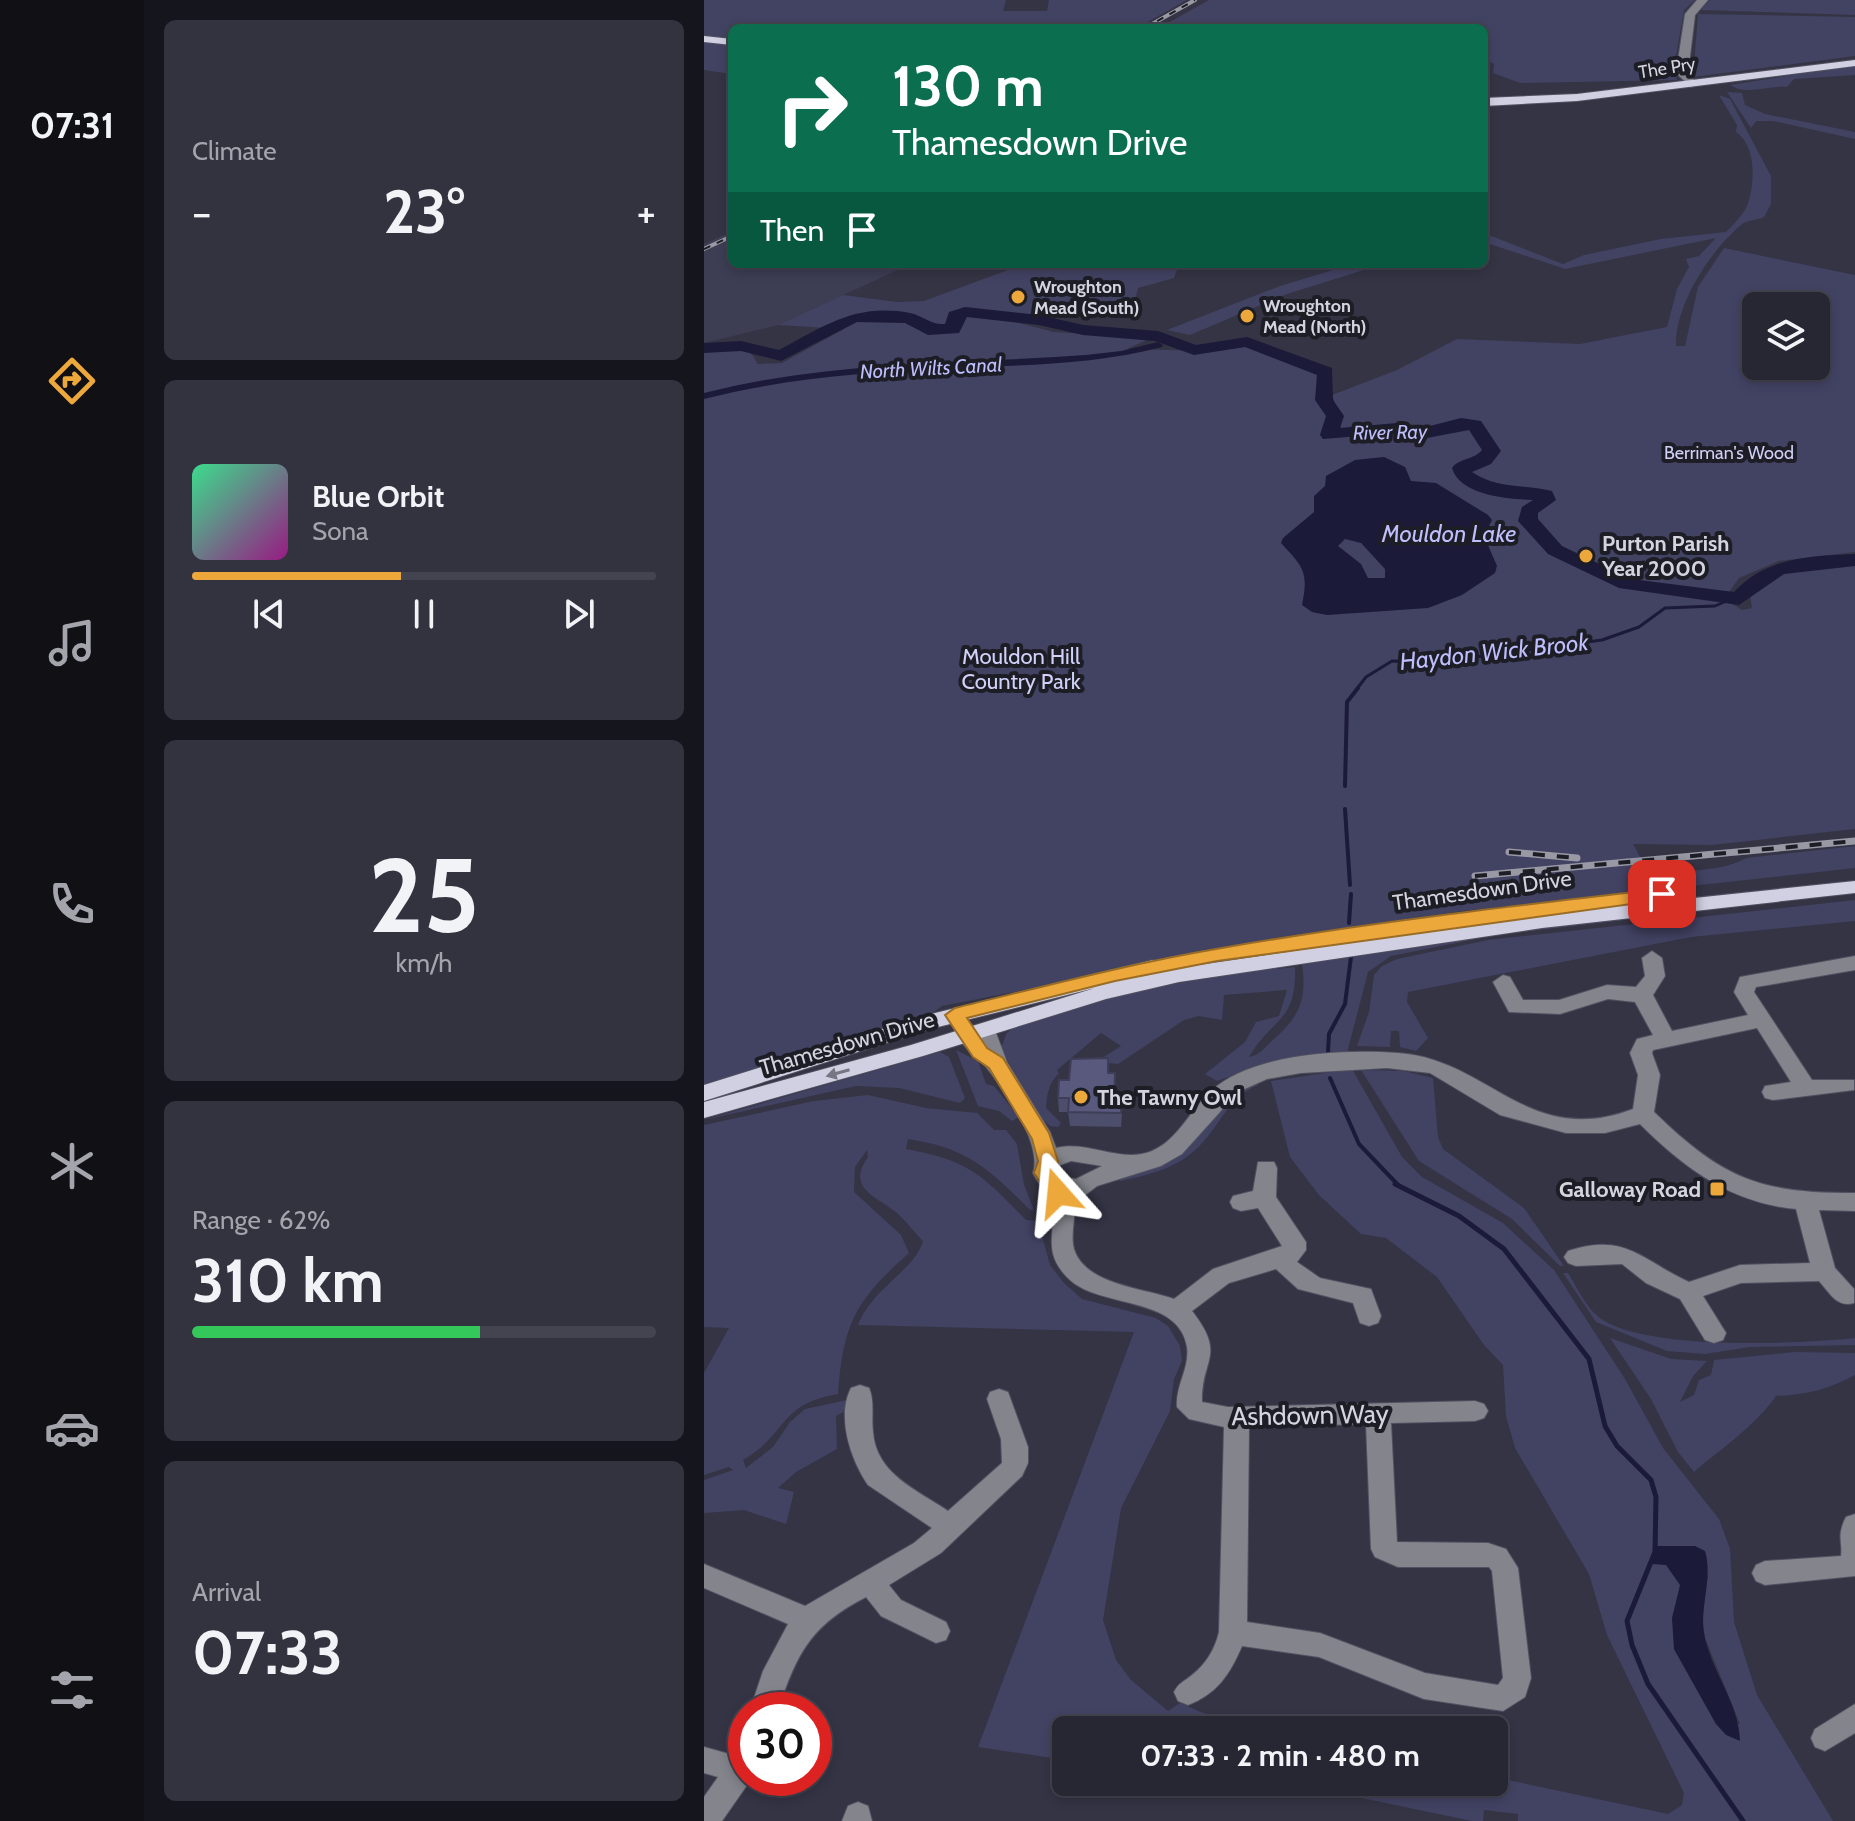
<!DOCTYPE html>
<html lang="en">
<head>
<meta charset="utf-8">
<style>
	:root { --surface:#272734; --page:#333340; --text:#f1f3f6; --muted:#a4a5ac; --line:#43444f; --accent:#eda83c }
	body { margin:0; font-family:Cabin,sans-serif; background:var(--page); color:var(--text); height:100vh; display:flex; flex-direction:column; font-size:30px; white-space:nowrap }
	* { box-sizing:border-box; margin:0 }
	p { font-size:26px; color:var(--muted) }
	.icon { flex:none; width:44px; height:44px; fill:none; stroke:currentColor; stroke-width:2; stroke-linecap:round; stroke-linejoin:round }
	.map { position:relative; flex:1; overflow:hidden }
	.side { display:flex; flex-direction:column; gap:20px; padding:20px; background:#15151d; width:560px }
	.side>* { flex:none }
	.guide { position:absolute; left:24px; top:24px; width:760px; height:244px; border-radius:12px; box-shadow:0 4px 12px #0003,0 0 0 2px var(--line); background:#0b6e4f; color:#fff; overflow:hidden }
	.buttons { position:absolute; left:1038px; top:292px; display:grid; gap:16px }
	.buttons a { display:grid; place-items:center; width:88px; height:88px; border-radius:12px; background:var(--surface); box-shadow:0 4px 12px #0003,0 0 0 2px var(--line); font-size:40px }
	.speed { position:absolute; left:24px; top:1692px; display:flex; gap:16px; font-size:40px; font-weight:700; text-align:center }
	.speed>* { display:grid; place-content:center; width:104px; height:104px; border-radius:50%; background:var(--surface); box-shadow:0 4px 12px #0003,0 0 0 2px var(--line); line-height:1 }
	.speed .limit { border:12px solid #d22; background:#fff; color:#111 }
	.pin { position:absolute; display:grid; place-items:center; width:68px; height:68px; color:#fff; margin:-34px; border-radius:16px; box-shadow:0 4px 12px #0006 }
	.me { position:absolute; width:88px; margin:-44px; rotate:342deg; stroke-linejoin:round; filter:drop-shadow(0 0 6px #0008) }
	.turn { display:flex; align-items:center; gap:28px; height:168px; padding:0 32px; font-size:36px }
	.turn .icon { width:104px; height:104px; stroke-width:2.5 }
	.turn b { display:block; font-size:56px; line-height:68px }
	.then { display:flex; align-items:center; height:76px; padding:0 32px; background:#0003; gap:16px; font-size:30px }
	.big { font-size:60px; font-weight:800; line-height:1.1 }
	.side .widget { flex:1; display:flex; flex-direction:column; justify-content:center; gap:12px; min-width:0; padding:0 28px; border-radius:12px; background:var(--page) }
	.side .dial { align-items:center; gap:0 }
	.dial b { font-size:104px; line-height:1 }
	.song { display:flex; align-items:center; gap:24px }
	.cover { width:96px; height:96px; border-radius:12px; background:linear-gradient(135deg,hsl(150 70% 55%),hsl(310 70% 35%)) }
	.played { height:8px; border-radius:4px; background:linear-gradient(90deg,var(--accent) 45%,var(--line) 45%) }
	.keys { display:flex; justify-content:space-around; direction:ltr }
	.heat { display:flex; justify-content:space-between; align-items:center; font-size:44px; direction:ltr }
	.charge { height:12px; border-radius:6px; background:linear-gradient(90deg,#34c759 62%,var(--line) 0) }
	.trip { position:absolute; left:348px; top:1716px; width:456px; height:80px; border-radius:12px; background:var(--surface); box-shadow:0 4px 12px #0003,0 0 0 2px var(--line); font-weight:800; line-height:80px; text-align:center }
	main { display:flex; flex:1; min-height:0 }
	.tabs { display:flex; flex-direction:column; width:144px; justify-content:space-around; align-items:center; background:#101015; color:var(--muted) }
	.tabs .icon { width:56px; height:56px }
	.tabs .selected { color:var(--accent) }
	.tabs b { font-size:36px; color:var(--text) }
	.map>svg:first-child { display:block }
	.built { fill:#3d3d54 }
	.green { fill:#424263; fill-rule:evenodd }
	.water { fill:#1c1a39; fill-rule:evenodd }
	.lines { fill:none; stroke-linecap:round; stroke-linejoin:round }
	.stream-far2 { stroke:#1c1a39; stroke-width:3 }
	.stream-far1 { stroke:#1c1a39; stroke-width:4 }
	.stream { stroke:#1c1a39; stroke-width:5 }
	.canal { fill:#1c1a39; fill-rule:evenodd }
	.river { fill:#1c1a39; fill-rule:evenodd }
	.minor-casing { stroke:#515161; stroke-width:2 }
	.major-casing { stroke:#515161; stroke-width:2 }
	.minor { fill:#83848c; fill-rule:evenodd }
	.major { fill:#d0d0e2; fill-rule:evenodd }
	.rail-far1-casing { stroke:#9999a6; stroke-width:4 }
	.rail-casing { stroke:#9999a6; stroke-width:7 }
	.rail-far1 { stroke:#1d1d25; stroke-width:2; stroke-dasharray:7; stroke-linecap:butt }
	.rail { stroke:#1d1d25; stroke-width:4; stroke-dasharray:12; stroke-linecap:butt }
	.wall { fill:#4d4d6c }
	.building { fill:#59597d; stroke:#3e3e58; stroke-width:2 }
	.oneway { fill:#767684 }
	.route { fill:#eda83c; stroke:#9a6d27; stroke-width:2 }
	.poi-dot { fill:#eda83c; stroke:#1d1d25; stroke-width:3 }
	.labels { text-anchor:middle; stroke-width:8; stroke-linejoin:round; paint-order:stroke }
	.far-street-label { font-size:18px; fill:#d4d4df; stroke:#1d1d25 }
	.far-poi-label { font-size:18px; font-weight:bold; fill:#d4d4df; stroke:#1d1d25; text-anchor:start }
	.far-park-label { font-size:18px; fill:#d0d1f8; stroke:#1d1d25 }
	.far-water-label { font-size:20px; font-style:italic; fill:#bebefd; stroke:#1d1d25 }
	.poi-label { font-size:22px; font-weight:bold; fill:#d4d4df; stroke:#1d1d25; text-anchor:start }
	.park-label { font-size:22px; fill:#d0d1f8; stroke:#1d1d25 }
	.street-label { font-size:22px; fill:#d4d4df; stroke:#1d1d25 }
	.water-label { font-size:24px; font-style:italic; fill:#bebefd; stroke:#1d1d25 }
	.near-street-label { font-size:26px; fill:#d4d4df; stroke:#1d1d25 }
</style>
</head>
<body>
<main>
<nav class="tabs">
<b>07:31</b>
<svg class="icon selected" aria-label="directions" viewBox="0 0 24 24"><path d="M12 3l9 9-9 9-9-9zM9 14v-3h6M13 9l2 2-2 2"/></svg>
<svg class="icon" aria-label="music" viewBox="0 0 24 24"><path d="M9 18V5l10-2v13"/><circle cx="6" cy="18" r="3"/><circle cx="16" cy="16" r="3"/></svg>
<svg class="icon" aria-label="phone" viewBox="0 0 24 24"><path d="M5 4h4l2 5-3 2q2 4 5 5l2-3 5 2v4C11 20 4 13 5 4z"/></svg>
<svg class="icon" aria-label="climate" viewBox="0 0 24 24"><path d="M12 3v18M4 7l16 10M4 17L20 7"/></svg>
<svg class="icon" aria-label="car" viewBox="0 0 24 24"><path d="M5 17H2v-5l4-1 3-4h7l3 4 3 1v5h-3M9 17h6M6 11h13"/><circle cx="7" cy="17" r="2"/><circle cx="17" cy="17" r="2"/></svg>
<svg class="icon" aria-label="filters" viewBox="0 0 24 24"><path d="M4 7h16M4 17h16"/><circle cx="9" cy="7" r="2"/><circle cx="15" cy="17" r="2"/></svg>
</nav>
<section class="side">
<div class="widget"><p>Climate</p>
<div class="heat"><a>−</a><b class="big">23°</b><a>+</a></div>
</div>
<div class="widget">
<div class="song"><i class="cover"></i><div><b>Blue Orbit</b><p>Sona</p></div></div>
<div class="played"></div>
<div class="keys"><svg class="icon" aria-label="previous" viewBox="0 0 24 24"><path d="M18 5L8 12l10 7zM5 5v14"/></svg><svg class="icon" aria-label="pause" viewBox="0 0 24 24"><path d="M8 5v14M16 5v14"/></svg><svg class="icon" aria-label="next" viewBox="0 0 24 24"><path d="M6 5l10 7-10 7zM19 5v14"/></svg></div>
</div>
<div class="widget dial"><b>25</b><p>km/h</p></div>
<div class="widget"><p>Range · 62%</p><b class="big">310 km</b><div class="charge"></div></div>
<div class="widget"><p>Arrival</p><b class="big">07:33</b></div>
</section>
<div class="map">
<svg width="1151" height="1821" viewBox="0 0 1151 1821">
	<rect width="100%" height="100%" fill="#343445"/>
	<polygon class="built" points="28,231 28,264 207,264 74,325 0,343 0,244"/>
	<g class="green">
		<polygon points="0,0 302,0 299,11 343,11 345,0 483,0 433,28 28,28 28,39 0,37"/>
		<polygon points="505,0 991,0 980,10 970,68 973,80 816,83 789,73 790,64 780,59 780,28 455,28"/>
		<polygon points="1006,0 1151,0 1151,15 997,10"/>
		<polygon points="994,14 1151,17 1151,56 989,77"/>
		<polygon points="0,41 28,43 28,74 0,70"/>
		<path d="M1151,65V75L1090,79L1083,87C1064,85 1042,96 1026,85Z"/>
		<polygon points="1023,92 1038,93 1041,105 1061,114 1151,132 1151,139 1069,121 1052,121 1047,128"/>
		<path d="M1015,95L1026,99L1067,176V204L1060,217C1052,221 1044,219 1037,225C1007,250 971,304 972,346H981L994,287L1020,248L1151,275V552L1075,561L1035,578L1023,595L921,584L852,549L842,528L829,520L826,511L845,500L841,490L825,489L841,497L823,507C825,515 842,543 847,549C854,555 914,584 924,587C960,596 1006,587 1038,610L1048,608L1046,595C1074,566 1113,568 1151,563V829L1008,845L929,844L941,866L936,873C964,871 1019,873 1042,858L1151,846V868L759,911L569,938L567,942L238,1006L220,1019L0,1086V352C16,347 48,342 53,364L78,363L140,329L74,325L139,295L193,302L220,301L320,264H475L470,278L434,288L429,309L401,317H345L331,324L319,320L311,322L350,332L447,338L423,349L503,351L520,344L549,343L613,372C610,402 634,405 626,437L637,436V419L628,395L693,370L753,339L876,344L963,327L973,289L985,267L982,259L995,256L1012,238L861,269L780,242V230L782,234L859,264L880,255L957,239L1022,232C1030,224 1038,216 1043,206C1051,185 1053,146 1032,132L1033,125ZM1052,306H1112V366H1052Z"/>
		<polygon points="649,264 679,264 583,294 486,335 463,330 576,286"/>
		<polygon points="1151,880 667,939 667,936 909,905"/>
		<path d="M1151,893L792,935L687,956L664,972L643,1053L547,1069L513,1081L501,1074L541,1042L552,1022L575,1016L583,990L520,995L518,1020L495,1016L480,1020L414,1064L392,1062L417,1046L397,1033L353,1070L355,1073C345,1083 343,1093 342,1108L357,1123L354,1127L346,1126L337,1117L297,1049L302,1034L310,1027L411,995L571,965L573,969L591,967C593,1023 568,1017 545,1057C558,1054 559,1048 570,1039C596,1016 603,999 598,964L669,954L670,950L851,925Z"/>
		<polygon points="1151,900 1151,921 987,937 704,992 703,1002 724,1038 712,1051 696,1047 695,1031 687,1031 686,1047 653,1046 665,1012 670,975 678,966 693,959 784,940"/>
		<polygon points="252,1050 274,1061 282,1084 290,1086 315,1117 308,1121 295,1111 274,1106"/>
		<polygon points="236,1052 245,1057 261,1098 256,1103 195,1088 152,1086 0,1120"/>
		<path d="M648,1069L698,1157L718,1177L799,1223L850,1270L921,1379L959,1448L1015,1519L1026,1549L1030,1622L1053,1695L1129,1821H814V1814L780,1810L779,1821H768L648,1796L529,1782H790V1777L964,1814L978,1805L980,1793L903,1635L885,1574L811,1448L802,1416L799,1365L780,1345L733,1277L682,1238L657,1234L615,1195L586,1157L567,1081ZM953,1546H991L1004,1576L997,1610L1001,1638L1036,1724H1012L970,1649L976,1585Z"/>
		<polygon points="657,1070 700,1071 729,1078 734,1137 739,1149 820,1208 860,1266 856,1266 808,1219 715,1161"/>
		<path d="M550,1080L554,1085C524,1098 519,1120 499,1142C478,1167 446,1175 416,1181L414,1176L481,1150L497,1134L511,1108Z"/>
		<path d="M164,1095L222,1108L273,1113L290,1130H302L313,1144L320,1185L330,1210H326C285,1169 264,1148 204,1139L202,1149C266,1161 277,1174 322,1220L334,1221L346,1265L360,1283L378,1299L452,1318L464,1326L476,1346L478,1361L470,1379L466,1411L417,1508L399,1620L412,1660L427,1680L464,1711L476,1703L499,1713L573,1730H362V1760L274,1747L430,1332L154,1325C169,1287 211,1270 219,1241C210,1232 202,1221 193,1213C174,1197 141,1189 164,1157L163,1150L151,1167L150,1192L197,1235L205,1253C152,1300 139,1323 134,1394C74,1404 84,1434 39,1460L42,1468L69,1447L86,1422L101,1409L148,1399L145,1409L132,1416L133,1449L92,1472L74,1488L90,1492L82,1524L40,1510L0,1513V1480L29,1470L25,1467L0,1475V1373L25,1328L0,1327V1125L110,1101Z"/>
		<path d="M859,1273H864C873,1287 882,1308 896,1318C941,1351 1094,1344 1151,1338V1345L1046,1347L1001,1354L963,1351L892,1322Z"/>
		<path d="M906,1338L967,1359L1003,1361L989,1376L976,1402L990,1395L995,1380L1007,1375L1010,1360L1091,1352L1151,1353V1375C1126,1389 1101,1395 1072,1396C1050,1427 1019,1447 990,1472L974,1452L947,1399Z"/>
	</g>
	<g class="water">
		<path d="M680,457L701,467L707,481L732,483L784,515L788,520L780,536L793,566L791,573L758,595L724,608L623,615L608,612L598,605C605,571 599,567 577,543L579,538L610,512V496L621,486L622,476L651,460ZM641,539L657,543L681,569V578H664L657,564L634,546Z"/>
		<path d="M953,1546H991L1001,1551C1009,1577 996,1606 1000,1633C1006,1670 1035,1702 1036,1741L1022,1735L1012,1724L970,1649L968,1618L976,1585L962,1565L947,1564Z"/>
	</g>
	<g class="lines">
		<polyline class="stream-far2" points="652,690 662,677 688,661 734,662 898,640 935,627 961,608 1011,606 1027,599"/>
		<g class="stream-far1">
			<polyline points="641,786 643,702 654,688"/>
			<polyline points="641,809 646,885"/>
			<polyline points="645,923 647,894"/>
			<polyline points="624,1052 625,1034 641,1004 647,957"/>
			<polyline points="626,1078 655,1144 695,1186"/>
		</g>
		<polyline class="stream" points="691,1184 755,1216 800,1249 885,1359 901,1426 913,1446 947,1480 952,1497 951,1552 923,1621 928,1645 944,1684 1039,1821"/>
		<path class="canal" d="M454,342L459,345L458,347C390,365 319,365 250,368C165,372 82,378 0,399V393C125,361 254,364 382,355L417,351Z"/>
		<path class="river" d="M261,307L335,315L379,325L454,331L492,345L543,337L628,368L629,400L640,416L636,428L693,423L722,427L757,418L777,421L797,451L787,464L768,472C793,489 819,484 848,491L852,500L834,513V519L858,546L927,579L1030,592C1063,557 1105,556 1151,554V566L1080,574L1035,605L915,588L844,554L814,521L818,507L829,500C805,499 756,496 748,468C755,458 770,460 778,450L765,430L723,438L693,433L619,439L616,435L622,416L611,400L613,375L541,347L490,355L451,341L379,335L335,325L263,317L255,333L224,335L201,323L153,322L77,361L37,351L0,353V343L37,341L75,350C121,326 151,303 206,313C220,316 226,325 241,324L245,312Z"/>
		<g class="minor-casing">
			<g id="minor">
				<polygon points="993,0 1004,0 991,15 984,73 993,84 987,87 972,73 981,14"/>
				<path d="M948,951L958,958L961,976L949,995L968,1031L1044,1015L1030,992L1036,977L1151,956V970L1052,987L1050,992L1108,1080H1150V1090L1069,1100L1061,1098L1058,1092L1061,1086L1087,1082L1053,1028L949,1050L948,1053L956,1075L950,1112C1019,1179 1055,1193 1151,1193V1211L1115,1210L1131,1268L1150,1289V1303C1133,1308 1126,1293 1115,1281L1037,1283L999,1296L1022,1333L1019,1340L1010,1343L1001,1340L976,1299L942,1283L918,1264L872,1266L864,1263L860,1257L864,1251C922,1232 937,1260 985,1282L1036,1265L1106,1263L1092,1209C1027,1203 980,1168 936,1124L901,1133H862L796,1115L726,1073L683,1068L597,1073L563,1079L534,1092L478,1154L457,1166L393,1186L370,1204C372,1219 366,1234 370,1249C381,1285 440,1288 470,1299L509,1269L578,1246L554,1208L537,1211L529,1208L526,1202L529,1196L549,1191L554,1162H570L573,1168L572,1197L602,1242V1250L593,1262L616,1278L667,1289L677,1316L674,1323L665,1326L656,1323L649,1303L594,1289L572,1269L525,1283L488,1311C523,1356 497,1358 498,1402L524,1407L771,1401L780,1404L784,1411L780,1418L771,1421L687,1423L693,1542L784,1543L802,1549L814,1568L827,1678L821,1697L799,1711L720,1699L615,1657L538,1646C526,1674 513,1694 484,1705L474,1701L470,1692C475,1682 480,1682 488,1675C502,1664 511,1649 515,1632L520,1427L485,1419L473,1407C471,1386 486,1368 483,1347C475,1295 396,1309 365,1279C337,1252 353,1235 347,1204C344,1191 334,1185 329,1173C338,1144 304,1095 286,1072C277,1058 262,1051 252,1035L255,1030L263,1028L272,1031L275,1025H289L303,1062L346,1132L352,1148C384,1140 417,1164 448,1151C475,1139 486,1110 507,1091C548,1053 640,1049 694,1053C785,1059 824,1149 929,1109L934,1075L926,1053L933,1039L949,1035L931,1002L904,999L856,1014L805,1012L789,982L799,975L806,977L819,1000H855L903,985L932,987L941,976L938,958ZM367,1161L398,1166L372,1179L353,1176L354,1166ZM662,1424L667,1549L671,1557L694,1567H785L788,1571L799,1678L794,1685L721,1673L616,1633L543,1622L545,1427Z"/>
				<path d="M156,1385L165,1388C171,1401 167,1417 169,1432C172,1474 213,1490 244,1511L298,1463L297,1439L283,1399L286,1392L295,1389L304,1392L324,1447V1463L318,1476L237,1553L185,1585L197,1600L242,1622L246,1631L242,1640L232,1643L177,1616L162,1597C107,1625 93,1653 74,1710H46L59,1671L84,1624L0,1588V1564L101,1606L210,1543L228,1528L164,1485C147,1460 132,1417 147,1388Z"/>
				<path d="M1151,1514V1576L1061,1585L1052,1581L1048,1573L1052,1565L1061,1561L1137,1556C1139,1541 1132,1537 1142,1517Z"/>
				<polygon points="1151,1704 1151,1733 1121,1751 1111,1747 1107,1738 1111,1729"/>
				<polygon points="0,1747 29,1755 42,1747 42,1778 48,1778 18,1821 0,1821 0,1797 14,1777 0,1773"/>
				<polygon points="154,1802 164,1806 168,1821 138,1821 144,1806"/>
			</g>
		</g>
		<g class="major-casing">
			<g id="major">
				<polygon points="0,36 28,39 28,45 0,42"/>
				<polygon points="1151,60 1151,66 873,101 780,106 780,98 873,94"/>
				<polygon points="1151,881 1151,893 838,928 475,982 402,999 219,1056 0,1118 0,1102 207,1045 391,988 226,1029 0,1101 0,1085 223,1015 449,960 459,967 456,972 431,978 475,968 838,914"/>
			</g>
		</g>
		<use href="#minor" class="minor"/>
		<use href="#major" class="major"/>
		<g class="rail-far1-casing">
			<g id="rail-far1">
				<polyline points="441,28 491,0"/>
				<polyline points="0,249 28,236"/>
			</g>
		</g>
		<g class="rail-casing">
			<g id="rail">
				<polyline points="805,852 873,858"/>
				<polyline points="771,876 1151,841"/>
			</g>
		</g>
		<use href="#rail-far1" class="rail-far1"/>
		<use href="#rail" class="rail"/>
	</g>
	<polygon class="wall" points="405,1073 411,1073 411,1100 418,1114 417,1127 366,1126 364,1112 355,1112 354,1098 365,1080"/>
	<polygon class="building" points="404,1058 404,1073 411,1073 410,1100 417,1100 417,1113 364,1112 365,1098 354,1098 355,1080 365,1080 367,1059"/>
	<defs><path id="oneway-solid" d="M-6-.8H1V-3.2L6.5 0L1 3.2V.8H-6Z" transform="scale(2)"/></defs>
	<use class="oneway" href="#oneway-solid" transform="translate(134 1073) rotate(164)"/>
	<path class="route" d="M958,889L964,890V899L513,961L411,981L263,1018L283,1048L299,1058L345,1133L354,1161L351,1172L365,1193L354,1201L347,1199L330,1173L334,1161L328,1139L285,1068L269,1057L241,1015L251,1008C338,987 424,964 512,949C659,923 809,906 958,889Z"/>
	<g class="poi-dot">
		<circle cx="314" cy="297" r="8"/>
		<circle cx="543" cy="316" r="8"/>
		<circle cx="882" cy="556" r="8"/>
		<circle cx="377" cy="1097" r="8"/>
		<rect x="1005" y="1181" width="16" height="16" rx="4"/>
	</g>
	<g class="labels">
		<g class="far-street-label">
			<text transform="translate(963 68) rotate(-9)" y="6">The Pry</text>
		</g>
		<g class="far-poi-label">
			<text x="330" y="293">Wroughton<tspan x="330" dy="21">Mead (South)</tspan></text>
			<text x="559" y="312">Wroughton<tspan x="559" dy="21">Mead (North)</tspan></text>
		</g>
		<g class="far-park-label">
			<text x="1025" y="459">Berriman's Wood</text>
		</g>
		<g class="far-water-label">
			<text transform="translate(227 368) rotate(-3)" y="7">North Wilts Canal</text>
			<text transform="translate(686 432) rotate(-1)" y="7">River Ray</text>
		</g>
		<g class="poi-label">
			<text x="898" y="551">Purton Parish<tspan x="898" dy="25">Year 2000</tspan></text>
			<text x="393" y="1105">The Tawny Owl</text>
			<text x="997" y="1197" text-anchor="end">Galloway Road</text>
		</g>
		<g class="park-label">
			<text x="317" y="664">Mouldon Hill<tspan x="317" dy="25">Country Park</tspan></text>
		</g>
		<g class="street-label">
			<text transform="translate(778 890) rotate(-8)" y="8">Thamesdown Drive</text>
			<text transform="translate(143 1043) rotate(-16)" y="8">Thamesdown Drive</text>
		</g>
		<g class="water-label">
			<text x="745" y="542">Mouldon Lake</text>
			<text transform="translate(790 652) rotate(-6)" y="8">Haydon Wick Brook</text>
		</g>
		<g class="near-street-label">
			<text transform="translate(606 1415) rotate(-1)" y="9">Ashdown Way</text>
		</g>
	</g>
</svg>
<div class="buttons">
<a><svg class="icon" aria-label="layers" viewBox="0 0 24 24"><path d="M12 4l9 5-9 5-9-5zM3 14l9 5 9-5"/></svg></a>
</div>
<div class="speed"><div class="limit">30</div></div>
<div class="pin" style="left:958px;top:894px;background:#d93025"><svg class="icon" aria-label="arrive" viewBox="0 0 24 24"><path d="M6 21V4h12l-3 4 3 4H6"/></svg></div>
<svg class="me" style="left:354px;top:1193px" viewBox="-20 -20 40 40"><path d="M0-17L14 15 0 8-14 15z" fill="#eda83c" stroke="#fff" stroke-width="4"/></svg>
<div class="trip">07:33 · 2 min · 480 m</div>
<div class="guide">
<div class="turn"><svg class="icon" aria-label="right" viewBox="0 0 24 24"><path d="M7 20v-9h11M14 6l5 5-5 5"/></svg><div><b>130 m</b>Thamesdown Drive</div></div>
<div class="then">Then<svg class="icon" aria-label="arrive" viewBox="0 0 24 24"><path d="M6 21V4h12l-3 4 3 4H6"/></svg></div>
</div>
</div>
</main>
</body>
</html>
